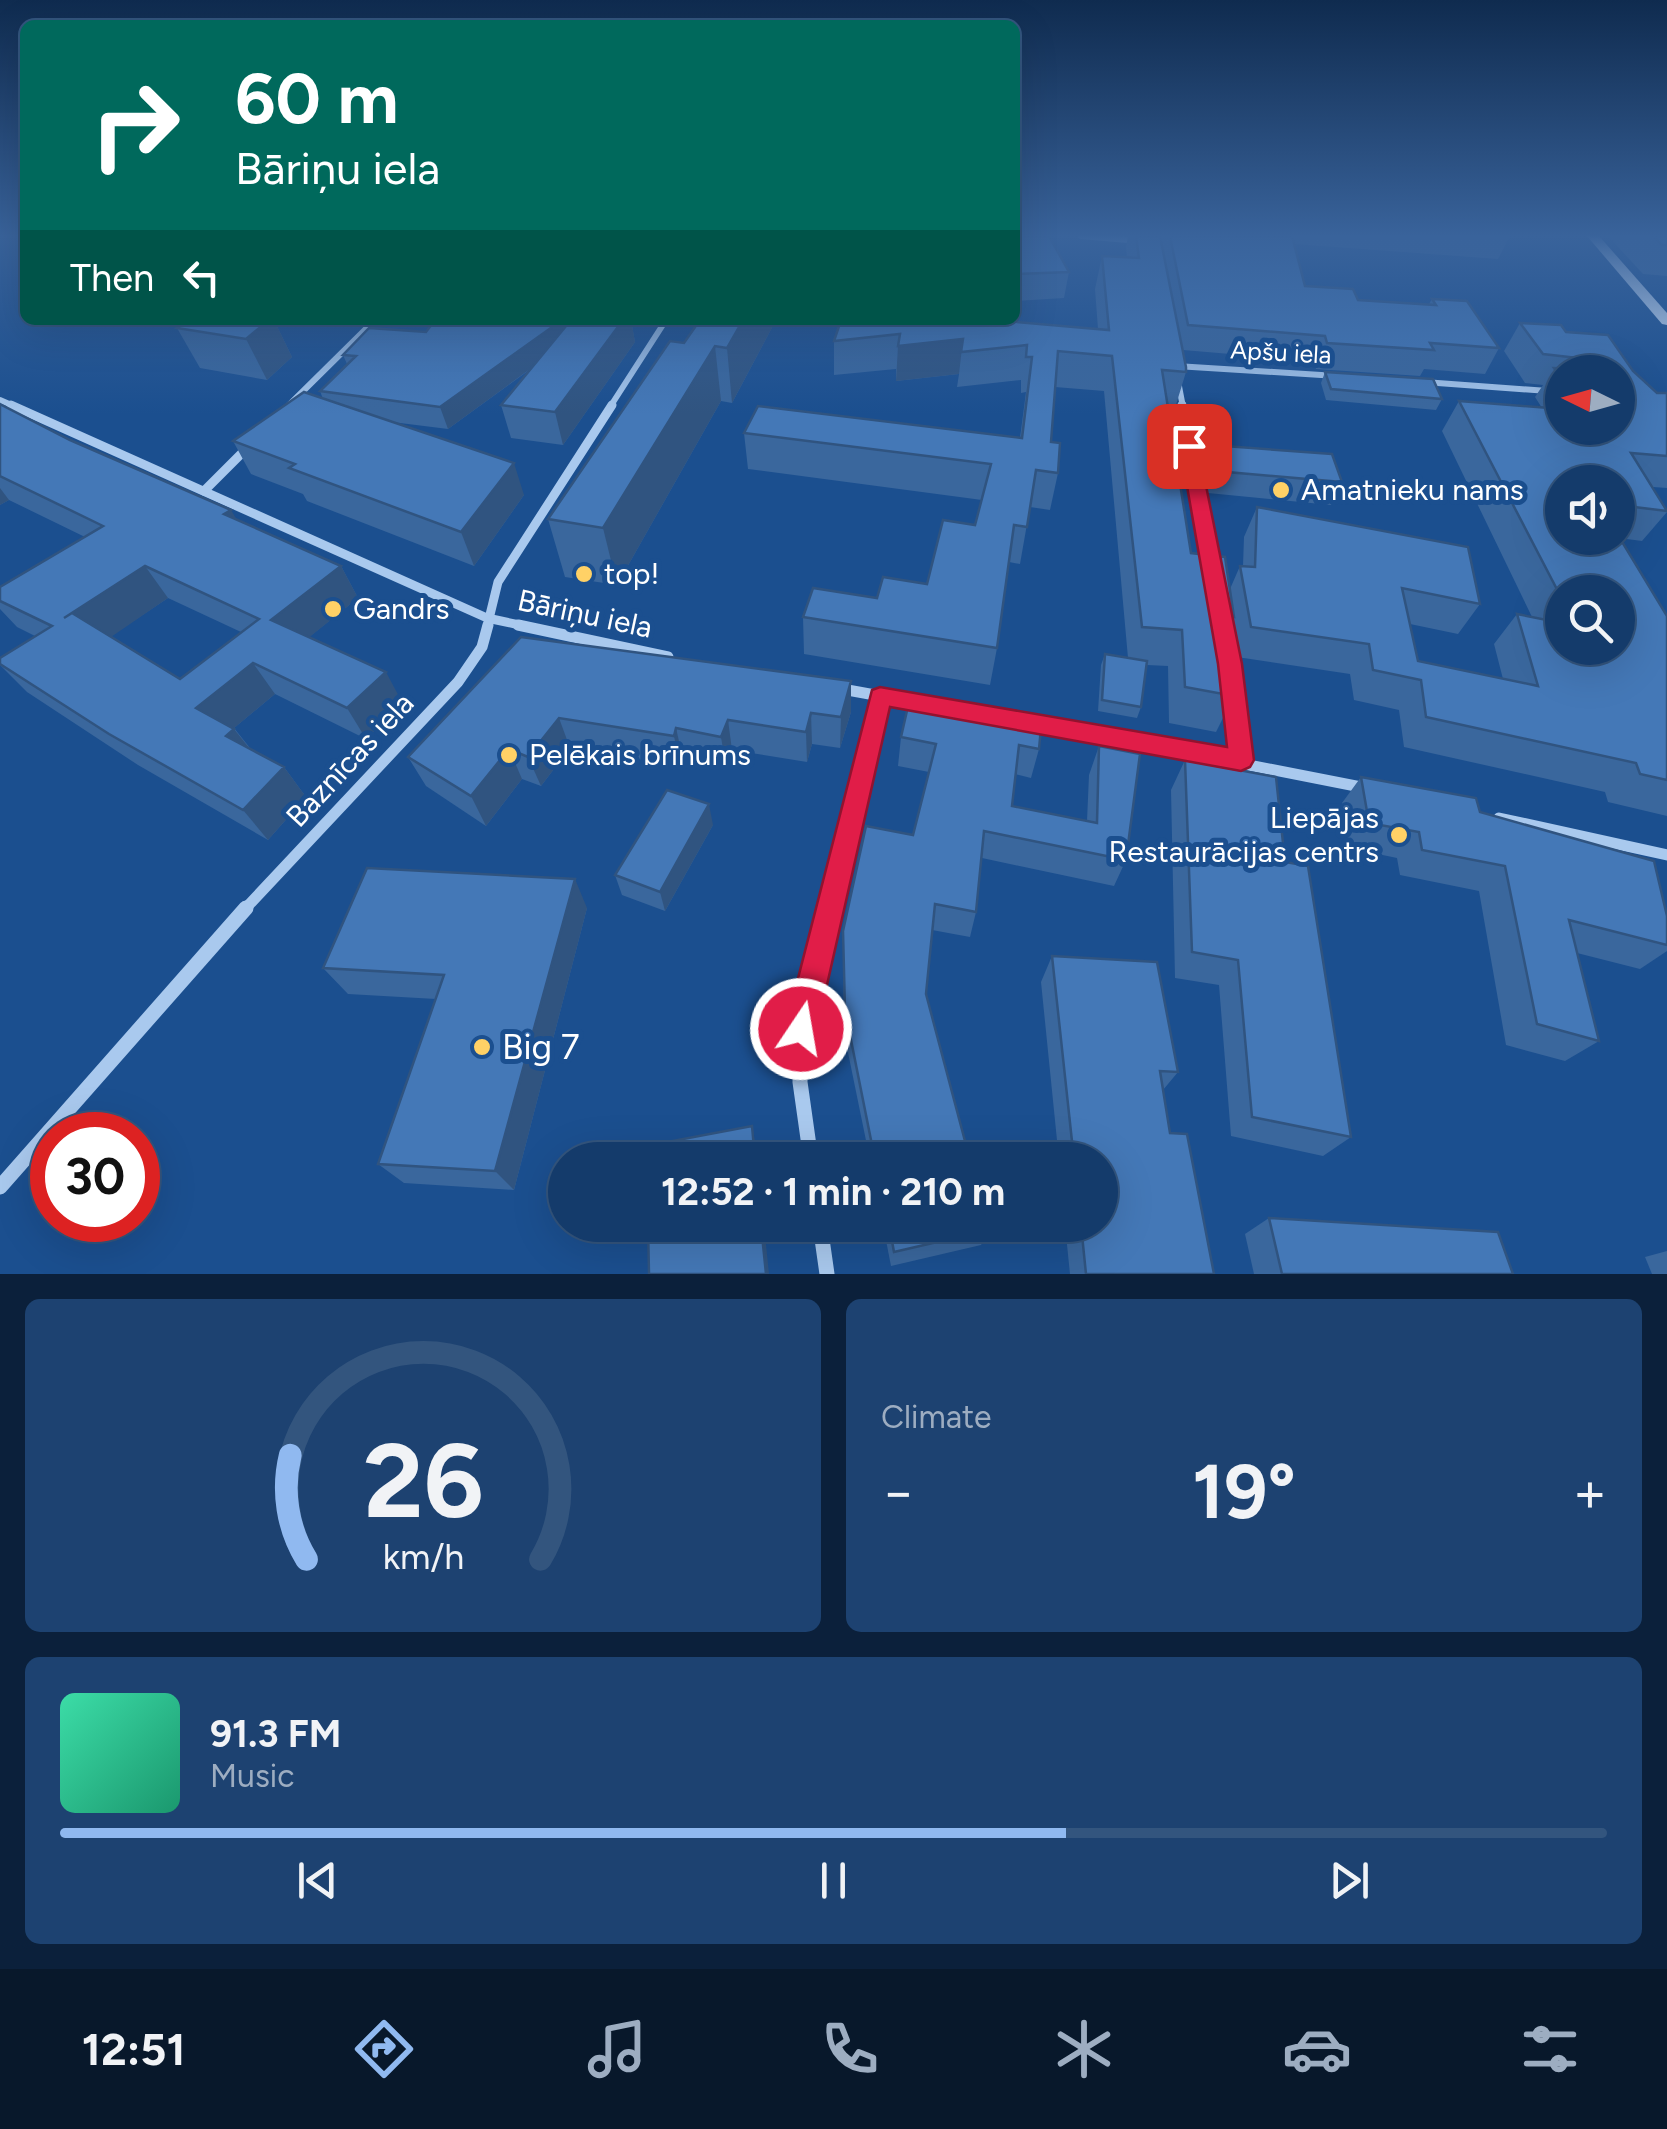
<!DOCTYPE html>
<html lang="en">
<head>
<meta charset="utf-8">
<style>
	:root { --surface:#143b6b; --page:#1d4271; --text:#f1f3f6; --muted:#9dadc1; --line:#33557e; --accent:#90b9f0 }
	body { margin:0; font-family:Figtree,sans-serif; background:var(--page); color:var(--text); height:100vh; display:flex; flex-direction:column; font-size:38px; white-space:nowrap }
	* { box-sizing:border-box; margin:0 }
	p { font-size:32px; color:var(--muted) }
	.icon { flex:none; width:55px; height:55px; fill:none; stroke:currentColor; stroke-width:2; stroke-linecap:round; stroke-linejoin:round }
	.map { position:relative; height:1274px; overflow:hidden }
	.details { display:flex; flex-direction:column; gap:25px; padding:25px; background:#0b203b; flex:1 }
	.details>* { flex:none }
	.guide { position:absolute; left:20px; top:20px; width:1000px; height:305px; border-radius:15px; box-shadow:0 10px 40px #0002,0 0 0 2px var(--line); background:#00695c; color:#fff; overflow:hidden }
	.needle { width:65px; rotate:275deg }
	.controls { position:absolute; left:1545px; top:355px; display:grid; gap:20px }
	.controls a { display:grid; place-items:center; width:90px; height:90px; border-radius:50%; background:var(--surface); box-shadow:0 10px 40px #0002,0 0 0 2px var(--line); font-size:50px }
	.speed { position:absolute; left:30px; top:1112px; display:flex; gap:20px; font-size:50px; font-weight:700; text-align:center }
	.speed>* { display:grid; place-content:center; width:130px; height:130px; border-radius:50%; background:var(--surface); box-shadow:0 10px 40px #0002,0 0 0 2px var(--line); line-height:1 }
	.speed .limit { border:15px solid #d22; background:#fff; color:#111 }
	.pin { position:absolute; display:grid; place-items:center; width:85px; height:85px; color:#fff; margin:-42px; border-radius:20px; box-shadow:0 5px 15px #0006 }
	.me { position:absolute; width:110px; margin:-55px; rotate:12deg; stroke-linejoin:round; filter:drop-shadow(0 0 8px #0008) }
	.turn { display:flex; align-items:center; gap:35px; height:210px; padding:0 50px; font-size:45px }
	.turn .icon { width:130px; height:130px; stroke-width:2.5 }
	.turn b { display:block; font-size:70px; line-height:85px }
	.then { display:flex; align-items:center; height:95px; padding:0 50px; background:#0003; gap:20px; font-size:38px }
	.big { font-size:75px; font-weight:700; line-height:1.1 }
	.details .widget { flex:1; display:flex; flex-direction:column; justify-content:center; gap:15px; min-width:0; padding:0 35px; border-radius:15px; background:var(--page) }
	.details .dial { align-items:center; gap:0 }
	.dial svg { height:260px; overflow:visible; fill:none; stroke:var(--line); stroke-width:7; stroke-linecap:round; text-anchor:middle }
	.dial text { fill:var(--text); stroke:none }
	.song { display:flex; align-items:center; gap:30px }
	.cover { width:120px; height:120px; border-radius:15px; background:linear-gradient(135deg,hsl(160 70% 55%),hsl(160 70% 35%)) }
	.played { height:10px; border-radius:5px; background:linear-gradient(90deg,var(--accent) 65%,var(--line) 65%) }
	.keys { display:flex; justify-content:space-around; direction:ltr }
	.heat { display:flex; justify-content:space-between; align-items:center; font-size:55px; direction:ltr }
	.details .tiles { flex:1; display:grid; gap:25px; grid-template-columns:1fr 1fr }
	.widget:last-child { grid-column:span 2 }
	.trip { position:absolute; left:548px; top:1142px; width:570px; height:100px; border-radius:50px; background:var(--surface); box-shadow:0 10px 40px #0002,0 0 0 2px var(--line); font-weight:700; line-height:100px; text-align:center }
	.tabs { display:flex; height:160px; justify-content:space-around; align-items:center; background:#08182b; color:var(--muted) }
	.tabs .icon { width:70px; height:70px }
	.tabs .on { color:var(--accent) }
	.tabs b { font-size:45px; color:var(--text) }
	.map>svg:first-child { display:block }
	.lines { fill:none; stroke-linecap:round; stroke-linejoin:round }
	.street-far3 { stroke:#a9c9ee; stroke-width:6 }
	.street-far2 { stroke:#a9c9ee; stroke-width:9 }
	.street-far1 { stroke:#a9c9ee; stroke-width:11 }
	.street { stroke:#a9c9ee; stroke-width:15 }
	.secondary { fill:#d6e6fa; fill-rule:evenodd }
	.wall { fill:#3a679d; fill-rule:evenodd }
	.shaded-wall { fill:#305480 }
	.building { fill:#4478b7; stroke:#305480; stroke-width:2.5; fill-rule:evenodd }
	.route { fill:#e11d48; stroke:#92132f; stroke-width:2.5 }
	.poi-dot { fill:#ffd166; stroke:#1b4f8f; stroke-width:4 }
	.labels { text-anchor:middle; stroke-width:10; stroke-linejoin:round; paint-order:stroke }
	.far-street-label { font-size:25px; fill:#fff; stroke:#1b4f8f }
	.poi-label { font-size:30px; fill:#fff; stroke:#1b4f8f; text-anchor:start }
	.street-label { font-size:30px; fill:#fff; stroke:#1b4f8f }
	.near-poi-label { font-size:35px; fill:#fff; stroke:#1b4f8f; text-anchor:start }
</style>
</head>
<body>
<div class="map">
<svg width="1667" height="1274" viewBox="0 0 1667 1274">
	<rect width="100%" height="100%" fill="#1b4f8f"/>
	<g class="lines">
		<g class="street-far3">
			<polyline points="1081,236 1140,241"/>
			<polyline points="1176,366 1337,376"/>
			<polyline points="1178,381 1183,407"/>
			<polyline points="1424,382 1562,392"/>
			<polyline points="0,400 16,407"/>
			<polyline points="289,405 375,320"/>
			<polyline points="610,407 666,320"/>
		</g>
		<g class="street-far2">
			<polyline points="11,405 487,618 529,627"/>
			<polyline points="1182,405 1212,566"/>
			<polyline points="204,491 249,446"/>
			<polyline points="487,627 498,582 612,405"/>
		</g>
		<g class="street-far1">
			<polyline points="518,625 668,657"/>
			<polyline points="1233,687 1241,760"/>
			<polyline points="842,689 919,703"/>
			<polyline points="1029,722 1366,788"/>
			<polyline points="1499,818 1667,855"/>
			<polyline points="244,910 458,682 482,647 488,625"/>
			<polyline points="829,910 880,696"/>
		</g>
		<g class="street">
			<polyline points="811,1160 800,1082 801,1029 830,908"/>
			<polyline points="0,1187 246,908"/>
			<polyline points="820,1225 827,1274"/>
		</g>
		<polygon class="secondary" points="1587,236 1599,236 1667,313 1667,325 1662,324"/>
	</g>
	<g class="wall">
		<polygon points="1015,236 1069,272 1064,298 1015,301"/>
		<path d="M1128,236H1510L1498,259L1294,244L1305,286L1358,300L1429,304L1432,299L1499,348L1485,374L1424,369L1420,376L1316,369L1314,361L1183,350L1186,372L1175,408L1168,407L1191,553L1230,589L1240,566H1243L1244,537L1257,507L1480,604L1458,634L1410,624L1418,661L1503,679L1494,644L1517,614L1532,617L1442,431L1459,401L1542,408L1535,397L1543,385L1525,383L1504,351L1520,323L1566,332L1633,371L1657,393H1667V488L1653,487L1667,512L1642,541L1619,538L1667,616V816L1608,802L1605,792L1404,747L1399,710L1354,700L1350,674L1237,657L1231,624L1228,630L1234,696L1216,732L1169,723L1168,666L1147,665L1141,707L1137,718L1098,711L1101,665L1105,654L1128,658L1104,391L1055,387L1051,442L1058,473L1050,510L1030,507L1020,564L1009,562L997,648L990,685L804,654L803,617L927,584L975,525L982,500L748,469L744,433L1020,438L1026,392L1021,393V380L957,387L959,374L896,381V369L834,375V341L841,320L1098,329L1095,289L1102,256L1127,258L1126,247ZM1562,372L1618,428H1562ZM1618,482V538H1562ZM1562,592L1618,648H1562Z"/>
		<polygon points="1608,236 1667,236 1667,276 1643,274"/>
		<polygon points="188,320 274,320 292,357 267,380 200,368 177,328"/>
		<polygon points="435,320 631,320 635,342 563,445 511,438 501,405 532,368 448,429 392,422 524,495 474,566 307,501 303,494 251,474 233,441 323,399 320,391 347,364 343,355 426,332"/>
		<polygon points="700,320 776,320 732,403 721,401 617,585 565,577 548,519 684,343"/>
		<polygon points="1325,372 1442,399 1436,410 1326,400 1321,383"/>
		<path d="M0,404L70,440L237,520L341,566L358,598L309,637L403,704L366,739L275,694L234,728L250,748L284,767L306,797L268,840L138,765L27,692L0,665V658L35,636L17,627L0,609V587L85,537L9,500L0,505ZM168,598L241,632L180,679L111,636Z"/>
		<polygon points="1211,445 1342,482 1331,505 1208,493 1203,467"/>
		<polygon points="521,637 851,712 840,748 812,744 807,762 732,750 726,767 683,759 680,766 570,748 541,786 522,779 486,826 426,786 408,757"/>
		<polygon points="911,693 1039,749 1031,778 1015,774 1012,806 1087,821 1089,775 1099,746 1126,860 1114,886 982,858 976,912 970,937 932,930 926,994 970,1160 870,1160 844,1033 843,931 913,835 929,772 898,766 901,737"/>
		<polygon points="1185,760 1285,862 1351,1137 1323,1156 1231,1136 1219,985 1175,978 1171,790"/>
		<polygon points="1361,777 1480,812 1667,916 1667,951 1640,969 1577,953 1599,1041 1565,1061 1506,1045 1479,891 1400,875 1397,858 1349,848 1342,803"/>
		<polygon points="713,825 665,911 622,895 615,875"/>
		<polygon points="587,908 514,1190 404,1183 378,1164 436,999 348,994 323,968"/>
		<polygon points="1052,956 1178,1072 1163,1090 1170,1133 1214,1274 1070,1274 1065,1225 1100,1225 1100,1160 1059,1160 1041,982"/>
		<polygon points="1269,1218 1513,1274 1254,1274 1245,1234"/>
		<polygon points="883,1225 988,1225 989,1230 981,1245 891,1266"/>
		<polygon points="1667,1251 1667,1274 1652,1274 1645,1257"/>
	</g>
	<g class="shaded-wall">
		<polygon points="261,320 274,320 292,357 267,380 246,339"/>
		<polygon points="562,320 597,320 448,429 440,407"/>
		<polygon points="623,320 631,320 635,342 563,445 555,412"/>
		<polygon points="743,320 776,320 732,403 727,348"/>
		<polygon points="963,339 959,374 896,381 898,346"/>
		<polygon points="715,346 721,401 617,585 603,528"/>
		<polygon points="514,463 524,495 474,566 461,532"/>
		<polygon points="0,488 9,500 0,505"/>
		<polygon points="231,510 250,542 224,514"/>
		<polygon points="145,566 168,598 92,650 64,618"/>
		<polygon points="341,566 358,598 291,652 271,620"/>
		<polygon points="253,663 275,694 221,739 196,708"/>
		<polygon points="386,672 403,704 366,739 347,708"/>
		<polygon points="851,681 851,712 840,748 841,717"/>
		<polygon points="811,713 812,744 807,762 806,732"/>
		<polygon points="559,718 570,748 541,786 528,757"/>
		<polygon points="728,720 732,750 726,767 721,737"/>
		<polygon points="676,728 683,759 680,766 674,736"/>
		<polygon points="234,729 258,759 226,736"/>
		<polygon points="509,749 522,779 486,826 471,796"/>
		<polygon points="284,767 306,797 268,840 243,810"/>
		<polygon points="709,804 713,825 665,911 660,892"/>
		<polygon points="575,879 587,908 514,1190 495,1171"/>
		<polygon points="752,1126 756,1147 758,1160 755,1160"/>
		<polygon points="761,1225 764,1225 769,1274 766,1274"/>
	</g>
	<g class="building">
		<polygon points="1015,236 1049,236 1069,272 1015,274"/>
		<polygon points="1136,236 1160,236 1186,367 1186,372 1162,370 1191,553 1225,557 1234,617 1227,616 1234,696 1185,687 1182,630 1142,627 1112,356 1058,351 1051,442 1060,443 1058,473 1036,470 1027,527 1014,525 997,648 803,617 813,588 877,598 883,577 927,584 943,520 975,525 991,464 744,433 758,406 1022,438 1032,357 1026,357 1027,345 961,352 963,339 898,346 900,334 834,341 841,320 994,320 1109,330 1102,256 1139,258"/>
		<polygon points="1170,236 1292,236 1305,286 1353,289 1358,300 1436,305 1432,299 1467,301 1499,348 1430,343 1434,350 1327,343 1325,336 1188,325"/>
		<polygon points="1653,236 1667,236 1667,245 1662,245"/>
		<polygon points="188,320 269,320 246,339 177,328"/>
		<polygon points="435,320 562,320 440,407 320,391 356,356 343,355 369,328 426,332"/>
		<polygon points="571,320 623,320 555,412 501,405"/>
		<polygon points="700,320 743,320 727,348 715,346 603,528 548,519 670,341 684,343"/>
		<polygon points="1520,323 1561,325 1566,332 1608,335 1633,371 1657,393 1667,393 1667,456 1631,453 1667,511 1618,505 1618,482 1562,482 1562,538 1618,538 1618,535 1667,616 1667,780 1640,774 1636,763 1426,717 1421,680 1373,670 1369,644 1251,627 1240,566 1255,567 1257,507 1468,547 1480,604 1402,588 1418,661 1538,686 1517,614 1562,623 1562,648 1618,648 1618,592 1562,592 1562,599 1459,401 1562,409 1562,428 1618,428 1618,372 1562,372 1562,380 1554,368 1583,369 1587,359 1543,354"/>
		<polygon points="1325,372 1433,379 1442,399 1331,389"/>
		<polygon points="304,392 514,463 461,532 289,468 295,464 233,441"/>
		<path d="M0,404L70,440L231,510L224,514L341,566L271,620L386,672L347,708L253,663L196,708L234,729L226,736L284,767L243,810L109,734L0,664V658L52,626L0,601V587L103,526L0,476ZM145,566L259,619L180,679L72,613L64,618Z"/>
		<polygon points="1211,445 1332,454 1342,482 1216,471"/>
		<polygon points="521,637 851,681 841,717 811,713 806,732 728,720 721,737 676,728 674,736 559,718 528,757 509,749 471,796 408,757"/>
		<polygon points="1105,654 1147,661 1141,707 1102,700"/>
		<polygon points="911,693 1042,717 1039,749 1019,745 1012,806 1097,823 1099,746 1140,754 1126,860 984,831 976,912 935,904 926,994 970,1160 875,1160 845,1010 843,931 866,826 913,835 936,744 901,737"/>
		<polygon points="1185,760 1276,777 1285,862 1308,866 1351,1137 1252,1117 1238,960 1192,952"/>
		<polygon points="1361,777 1476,798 1480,812 1654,861 1667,916 1667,945 1569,920 1599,1041 1537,1024 1505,866 1422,850 1419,832 1369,823"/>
		<polygon points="667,790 709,804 660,892 615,875"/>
		<polygon points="367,868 575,879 495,1171 378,1164 444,975 323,968"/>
		<polygon points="1052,956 1157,962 1178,1072 1160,1071 1170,1133 1187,1134 1214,1274 1086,1274 1081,1225 1100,1225 1100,1160 1074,1160"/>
		<polygon points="752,1126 755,1160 647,1160 646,1146"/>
		<polygon points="1269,1218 1498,1232 1513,1274 1282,1274"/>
		<polygon points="648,1225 761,1225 766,1274 649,1274"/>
		<polygon points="889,1225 988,1225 989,1230 894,1252"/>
	</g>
	<linearGradient id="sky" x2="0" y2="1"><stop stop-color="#0f2b4f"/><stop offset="0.57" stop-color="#39639b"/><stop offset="1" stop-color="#39639b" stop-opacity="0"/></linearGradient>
	<rect width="1667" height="414" fill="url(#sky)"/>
	<polygon class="route" points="1189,441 1198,446 1242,664 1254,760 1250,767 1241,771 890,707 817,1029 812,1040 801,1045 790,1040 785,1029 872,690 880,687 1227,747 1218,664 1180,446"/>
	<g class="poi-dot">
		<circle cx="1281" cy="490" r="10"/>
		<circle cx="584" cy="574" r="10"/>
		<circle cx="333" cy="609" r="10"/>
		<circle cx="509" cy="755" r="10"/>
		<circle cx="1399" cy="835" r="10"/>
		<circle cx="482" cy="1047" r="10"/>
	</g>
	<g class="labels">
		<g class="far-street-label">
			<text transform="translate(1281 352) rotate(3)" y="9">Apšu iela</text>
		</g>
		<g class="poi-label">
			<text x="1301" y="500">Amatnieku nams</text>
			<text x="604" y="584">top!</text>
			<text x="353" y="619">Gandrs</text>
			<text x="529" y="765">Pelēkais brīnums</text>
			<text x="1379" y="828" text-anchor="end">Liepājas<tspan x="1379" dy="34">Restaurācijas centrs</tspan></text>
		</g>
		<g class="street-label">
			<text transform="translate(585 614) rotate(12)" y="10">Bāriņu iela</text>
			<text transform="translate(350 760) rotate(-47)" y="10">Baznīcas iela</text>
		</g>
		<g class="near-poi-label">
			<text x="502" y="1059">Big 7</text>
		</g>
	</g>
</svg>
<div class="controls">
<a><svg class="needle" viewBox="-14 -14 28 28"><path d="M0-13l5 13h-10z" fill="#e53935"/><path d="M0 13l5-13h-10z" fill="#9dadc1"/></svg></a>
<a><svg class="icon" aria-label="sound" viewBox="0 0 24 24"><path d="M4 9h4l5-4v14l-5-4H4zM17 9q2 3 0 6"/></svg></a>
<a><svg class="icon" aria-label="search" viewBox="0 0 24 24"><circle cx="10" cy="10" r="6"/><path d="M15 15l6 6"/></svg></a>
</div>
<div class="speed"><div class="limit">30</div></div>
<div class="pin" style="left:1189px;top:446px;background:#d93025"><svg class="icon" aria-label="arrive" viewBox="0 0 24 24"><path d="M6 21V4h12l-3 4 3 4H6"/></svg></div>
<svg class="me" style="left:801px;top:1029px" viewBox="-20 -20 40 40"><circle r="17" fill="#e11d48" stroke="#fff" stroke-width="3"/><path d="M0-11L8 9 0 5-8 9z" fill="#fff"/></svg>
<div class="trip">12:52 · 1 min · 210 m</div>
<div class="guide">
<div class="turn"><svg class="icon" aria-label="right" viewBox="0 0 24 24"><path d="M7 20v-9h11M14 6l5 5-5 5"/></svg><div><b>60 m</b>Bāriņu iela</div></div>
<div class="then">Then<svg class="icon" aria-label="left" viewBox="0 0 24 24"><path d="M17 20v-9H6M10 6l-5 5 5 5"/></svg></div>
</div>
</div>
<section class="details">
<div class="tiles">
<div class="widget dial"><svg viewBox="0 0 100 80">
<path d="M14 69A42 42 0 1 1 86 69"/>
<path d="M14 69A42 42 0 0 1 9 37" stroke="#90b9f0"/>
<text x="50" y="56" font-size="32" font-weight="700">26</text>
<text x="50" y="72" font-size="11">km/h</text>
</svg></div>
<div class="widget"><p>Climate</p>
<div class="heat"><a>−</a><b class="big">19°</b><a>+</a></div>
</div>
<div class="widget">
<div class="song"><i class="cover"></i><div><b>91.3 FM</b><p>Music</p></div></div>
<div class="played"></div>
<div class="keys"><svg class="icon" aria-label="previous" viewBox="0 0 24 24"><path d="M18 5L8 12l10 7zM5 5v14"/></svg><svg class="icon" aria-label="pause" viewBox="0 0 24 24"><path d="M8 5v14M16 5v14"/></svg><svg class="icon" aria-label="next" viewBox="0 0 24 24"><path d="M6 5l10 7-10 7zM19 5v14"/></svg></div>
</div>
</div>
</section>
<nav class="tabs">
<b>12:51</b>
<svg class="icon on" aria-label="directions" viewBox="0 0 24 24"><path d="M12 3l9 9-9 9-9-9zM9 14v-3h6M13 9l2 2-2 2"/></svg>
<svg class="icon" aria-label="music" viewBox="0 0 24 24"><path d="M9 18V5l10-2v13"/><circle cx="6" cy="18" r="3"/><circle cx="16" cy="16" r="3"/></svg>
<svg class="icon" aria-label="phone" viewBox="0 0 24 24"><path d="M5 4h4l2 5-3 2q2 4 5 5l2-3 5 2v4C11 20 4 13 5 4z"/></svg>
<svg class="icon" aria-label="climate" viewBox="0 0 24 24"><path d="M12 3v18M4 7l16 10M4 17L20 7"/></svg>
<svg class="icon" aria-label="car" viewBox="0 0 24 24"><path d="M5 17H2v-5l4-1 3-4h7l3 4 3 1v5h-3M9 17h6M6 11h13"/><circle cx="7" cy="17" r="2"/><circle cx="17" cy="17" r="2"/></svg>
<svg class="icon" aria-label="filters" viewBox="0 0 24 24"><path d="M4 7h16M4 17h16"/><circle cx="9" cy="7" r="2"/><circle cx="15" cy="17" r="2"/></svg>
</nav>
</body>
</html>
